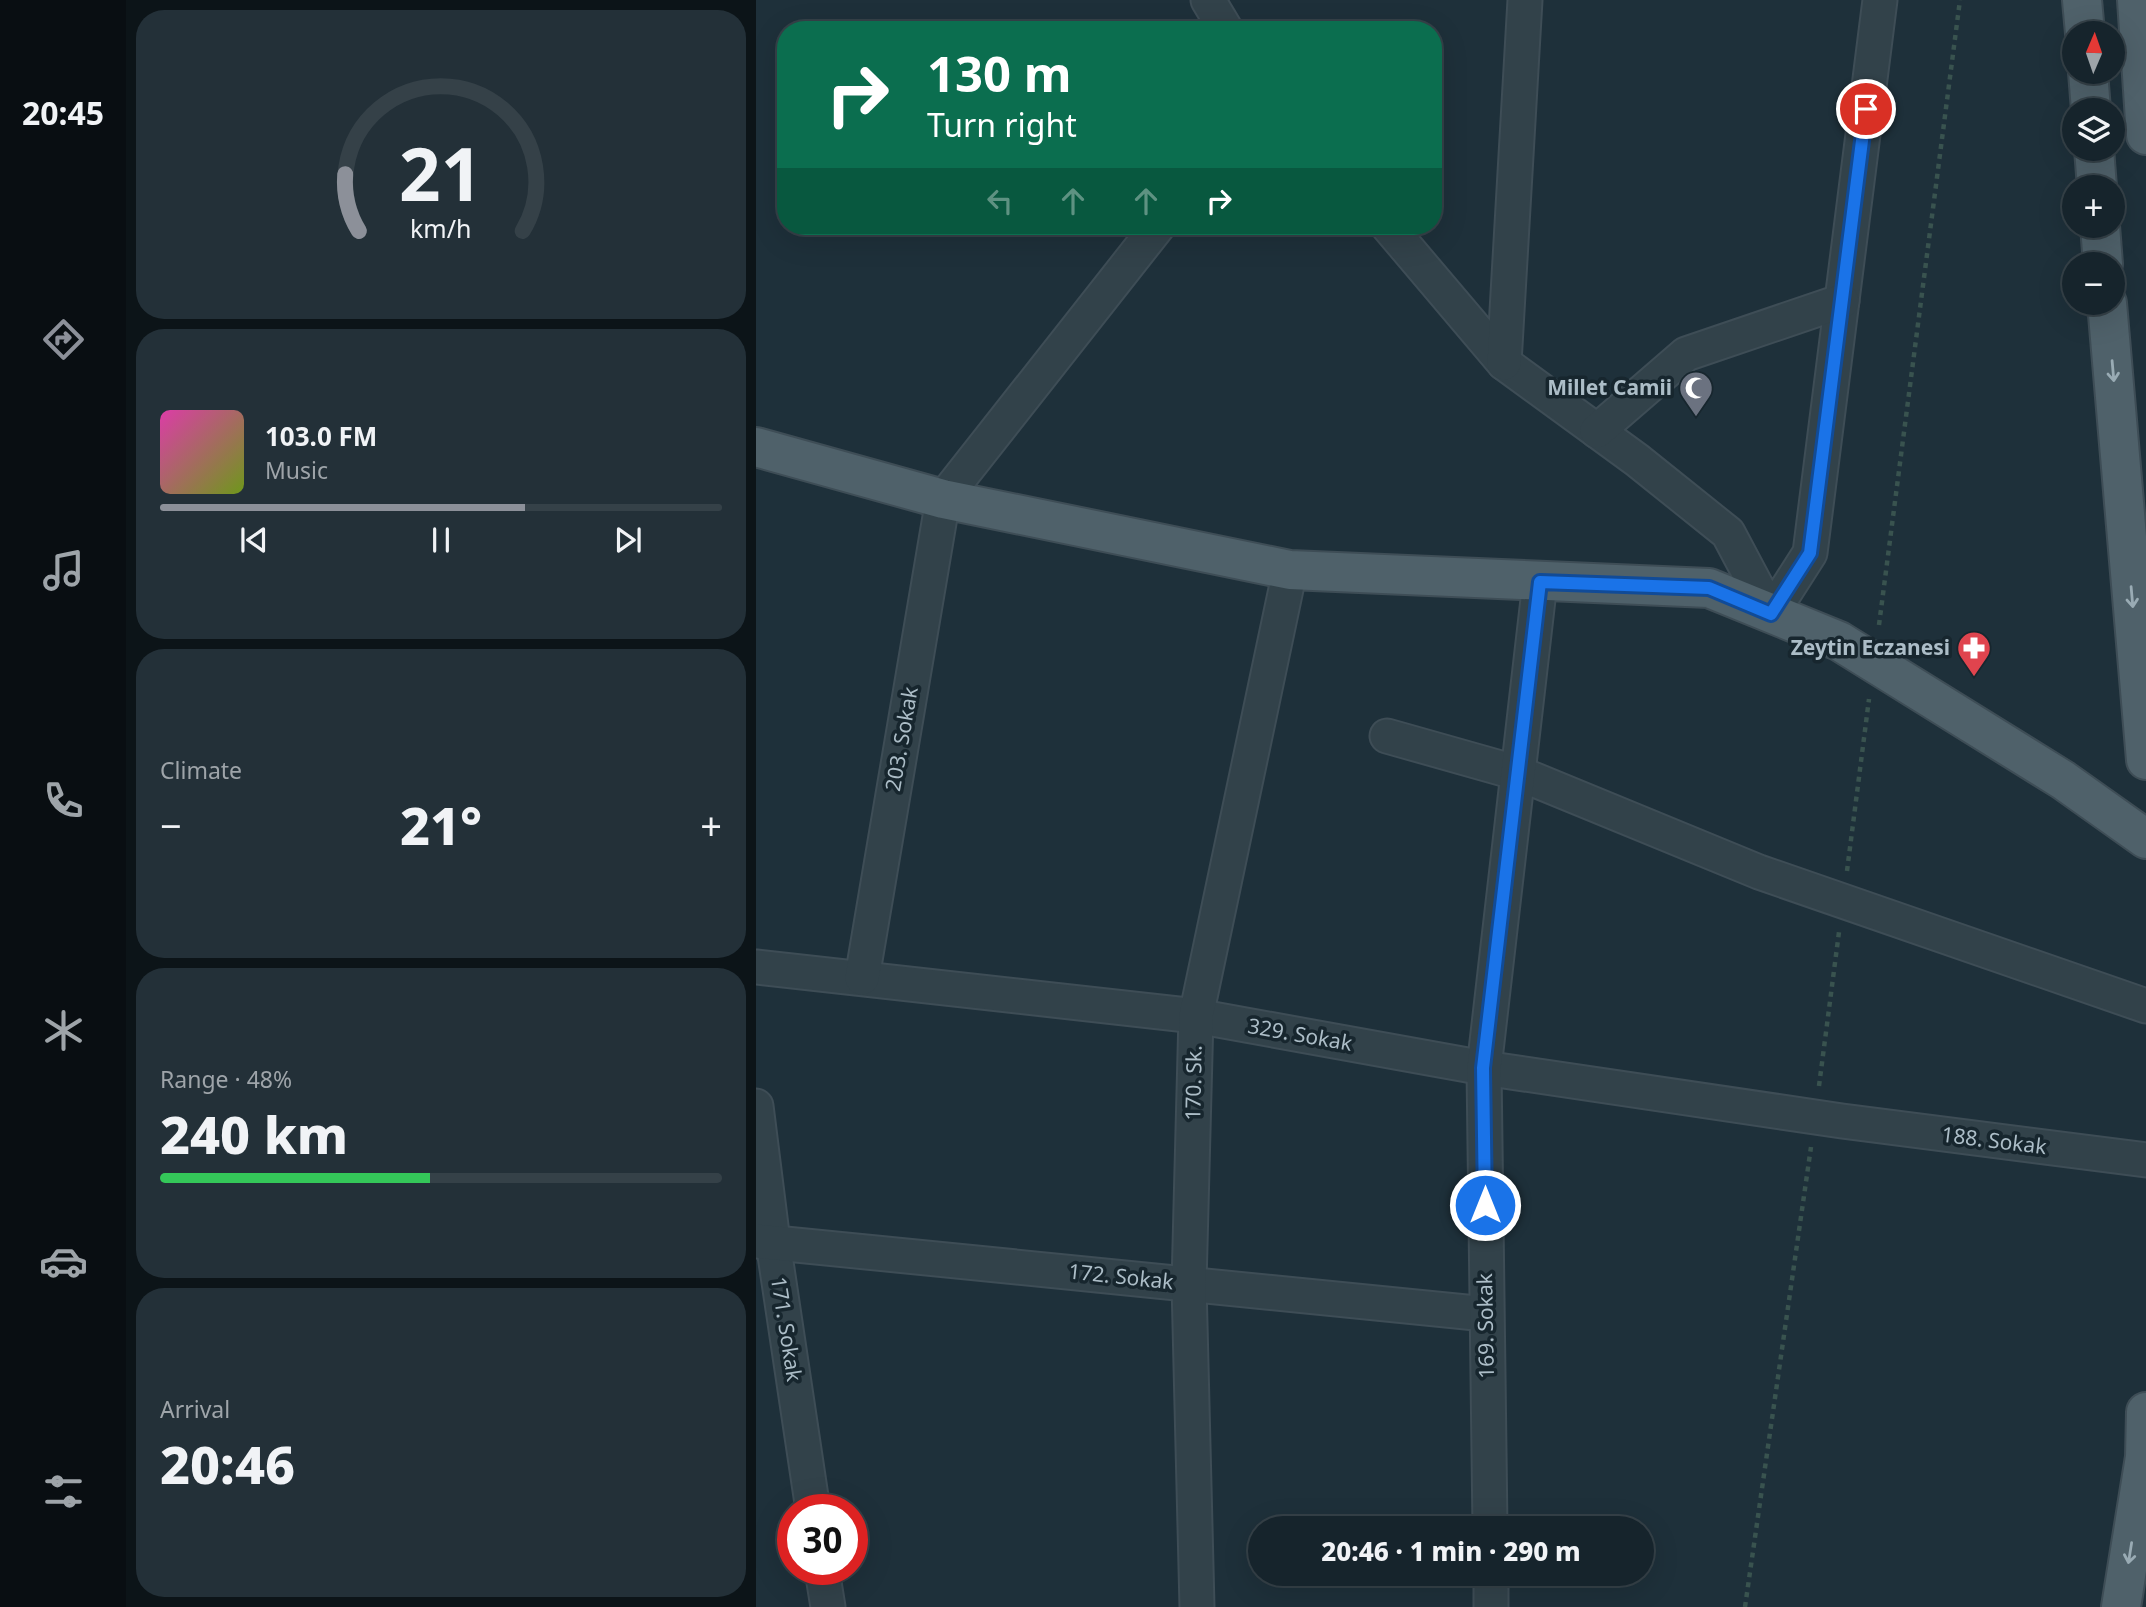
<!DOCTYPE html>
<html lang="en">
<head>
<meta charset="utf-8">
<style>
	:root { --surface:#16242c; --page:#233038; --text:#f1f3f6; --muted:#9ea4a9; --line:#354148; --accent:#8c9099 }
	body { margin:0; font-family:"Noto Sans",sans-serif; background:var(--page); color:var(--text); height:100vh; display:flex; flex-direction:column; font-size:26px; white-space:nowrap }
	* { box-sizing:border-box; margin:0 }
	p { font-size:23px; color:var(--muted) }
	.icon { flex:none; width:38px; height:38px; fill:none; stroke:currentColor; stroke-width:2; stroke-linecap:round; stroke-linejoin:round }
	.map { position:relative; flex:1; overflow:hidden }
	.panel { display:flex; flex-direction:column; gap:10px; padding:10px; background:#0c1418; width:630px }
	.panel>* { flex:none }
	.top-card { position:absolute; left:21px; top:21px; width:665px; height:214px; border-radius:28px; box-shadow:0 7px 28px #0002,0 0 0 2px var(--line); background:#0b6e4f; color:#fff; overflow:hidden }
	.needle { width:46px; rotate:2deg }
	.fabs { position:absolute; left:1306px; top:21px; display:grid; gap:14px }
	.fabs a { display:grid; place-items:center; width:63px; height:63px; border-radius:50%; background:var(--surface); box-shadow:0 7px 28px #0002,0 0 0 2px var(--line); font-size:35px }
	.speed { position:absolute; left:21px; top:1494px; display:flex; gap:14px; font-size:35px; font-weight:700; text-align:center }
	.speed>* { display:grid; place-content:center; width:91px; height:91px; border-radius:50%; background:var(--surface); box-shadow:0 7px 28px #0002,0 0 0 2px var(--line); line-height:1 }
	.speed .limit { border:10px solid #d22; background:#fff; color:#111 }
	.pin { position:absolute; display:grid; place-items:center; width:60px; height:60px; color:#fff; margin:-30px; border:4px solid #fff; border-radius:50%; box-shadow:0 2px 7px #0007 }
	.me { position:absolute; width:77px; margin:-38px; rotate:0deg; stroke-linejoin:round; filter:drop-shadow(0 0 5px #0008) }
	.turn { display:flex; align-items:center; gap:24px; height:147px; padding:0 35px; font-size:32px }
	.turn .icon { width:91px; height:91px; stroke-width:2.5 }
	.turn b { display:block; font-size:49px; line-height:60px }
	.lanes { display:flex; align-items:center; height:66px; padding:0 35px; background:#0003; justify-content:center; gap:35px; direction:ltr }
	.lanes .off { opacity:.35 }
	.big { font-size:52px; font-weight:800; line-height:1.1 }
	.panel .tile { flex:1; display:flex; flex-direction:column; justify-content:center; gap:10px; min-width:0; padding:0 24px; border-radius:28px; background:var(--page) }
	.panel .dial { align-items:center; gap:0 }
	.dial svg { height:182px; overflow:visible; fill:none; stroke:var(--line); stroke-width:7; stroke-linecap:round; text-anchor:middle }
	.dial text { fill:var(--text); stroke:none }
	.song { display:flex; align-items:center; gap:21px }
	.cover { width:84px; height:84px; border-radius:10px; background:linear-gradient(135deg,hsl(320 70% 55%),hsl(80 70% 35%)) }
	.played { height:7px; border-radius:4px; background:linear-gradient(90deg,var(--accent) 65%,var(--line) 65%) }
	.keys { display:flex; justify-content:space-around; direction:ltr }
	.heat { display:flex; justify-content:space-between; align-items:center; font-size:38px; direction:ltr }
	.charge { height:10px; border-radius:5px; background:linear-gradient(90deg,#34c759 48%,var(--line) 0) }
	.trip { position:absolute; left:492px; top:1516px; width:406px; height:70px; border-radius:35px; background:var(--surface); box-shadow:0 7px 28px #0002,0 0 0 2px var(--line); font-weight:800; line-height:70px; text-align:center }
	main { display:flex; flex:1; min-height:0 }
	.menu { display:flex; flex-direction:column; width:126px; justify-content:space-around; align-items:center; background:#090e12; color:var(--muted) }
	.menu .icon { width:49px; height:49px }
	.menu .current { color:var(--accent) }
	.menu b { font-size:32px; color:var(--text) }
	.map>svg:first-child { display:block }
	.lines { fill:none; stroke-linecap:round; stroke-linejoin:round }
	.minor-casing { stroke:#3e4d56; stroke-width:37 }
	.major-casing { stroke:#3e4d56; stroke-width:42 }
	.path { stroke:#39534f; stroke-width:4.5; stroke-dasharray:5 5; stroke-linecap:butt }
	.minor { stroke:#32424a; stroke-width:33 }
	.major { stroke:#4f616a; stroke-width:38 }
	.oneway { stroke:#99abb4 }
	.route-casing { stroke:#114b97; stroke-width:18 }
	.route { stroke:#1a73e8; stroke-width:12 }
	.labels { text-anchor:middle; stroke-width:7; stroke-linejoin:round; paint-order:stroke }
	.poi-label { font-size:21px; font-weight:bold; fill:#acbdc7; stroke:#17262e; text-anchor:end }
	.street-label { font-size:21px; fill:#acbdc7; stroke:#17262e }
</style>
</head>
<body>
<main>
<nav class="menu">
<b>20:45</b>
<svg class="icon current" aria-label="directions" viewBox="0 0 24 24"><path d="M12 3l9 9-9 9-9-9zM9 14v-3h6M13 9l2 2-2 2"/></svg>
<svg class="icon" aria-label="music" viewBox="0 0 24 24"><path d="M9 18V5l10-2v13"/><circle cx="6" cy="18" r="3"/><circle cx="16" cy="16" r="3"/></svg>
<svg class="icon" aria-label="phone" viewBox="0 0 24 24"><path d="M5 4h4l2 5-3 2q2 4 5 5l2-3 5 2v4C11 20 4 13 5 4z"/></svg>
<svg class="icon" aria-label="climate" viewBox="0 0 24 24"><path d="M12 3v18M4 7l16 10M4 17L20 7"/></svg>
<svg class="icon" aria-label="car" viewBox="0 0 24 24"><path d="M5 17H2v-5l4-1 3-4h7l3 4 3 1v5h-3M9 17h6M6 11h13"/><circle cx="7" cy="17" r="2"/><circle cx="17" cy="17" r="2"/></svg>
<svg class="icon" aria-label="filters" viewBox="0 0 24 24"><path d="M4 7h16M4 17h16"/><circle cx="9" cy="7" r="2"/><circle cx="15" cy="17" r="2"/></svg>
</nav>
<section class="panel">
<div class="tile dial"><svg viewBox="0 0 100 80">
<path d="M14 69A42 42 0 1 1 86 69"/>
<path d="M14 69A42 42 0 0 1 8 44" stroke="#8c9099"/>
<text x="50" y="56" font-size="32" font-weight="700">21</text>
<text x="50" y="72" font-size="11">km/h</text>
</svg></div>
<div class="tile">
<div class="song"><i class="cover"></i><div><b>103.0 FM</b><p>Music</p></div></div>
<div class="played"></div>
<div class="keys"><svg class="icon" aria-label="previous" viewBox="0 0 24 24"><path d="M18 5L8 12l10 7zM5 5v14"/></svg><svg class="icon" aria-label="pause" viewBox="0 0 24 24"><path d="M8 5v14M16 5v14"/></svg><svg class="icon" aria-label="next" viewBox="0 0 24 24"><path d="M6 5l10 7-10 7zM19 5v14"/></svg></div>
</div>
<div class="tile"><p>Climate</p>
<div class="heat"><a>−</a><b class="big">21°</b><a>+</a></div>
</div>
<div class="tile"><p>Range · 48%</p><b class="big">240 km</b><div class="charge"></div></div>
<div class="tile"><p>Arrival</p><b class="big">20:46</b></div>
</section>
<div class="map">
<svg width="1390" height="1607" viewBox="0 0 1390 1607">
	<rect width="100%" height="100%" fill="#1e303a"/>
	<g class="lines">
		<g class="minor-casing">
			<g id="minor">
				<polyline points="452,0 470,30"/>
				<polyline points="632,226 748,363 881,460 972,533 1015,614 1054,553 1124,0"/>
				<polyline points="748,363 769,0"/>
				<polyline points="841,431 930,354 1086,301"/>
				<polyline points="631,736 762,773 1003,872 1390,1006"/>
				<polyline points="0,967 440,1016 728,1068 1086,1121 1390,1160"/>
				<polyline points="106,978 187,499 402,226"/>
				<polyline points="0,1106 17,1242 57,1510"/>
				<polyline points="0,1241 730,1314"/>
				<polyline points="734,1528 728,1068 784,582"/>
				<polyline points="66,1570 72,1607"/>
				<polyline points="735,1573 735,1607"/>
				<polyline points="441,1607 433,1284 440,1016 534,570"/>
			</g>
		</g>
		<g class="major-casing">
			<g id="major">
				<polyline points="1326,0 1329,33"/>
				<polyline points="1381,0 1390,135"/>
				<polyline points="1332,72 1335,110"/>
				<polyline points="1338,149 1341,187"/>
				<polyline points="1344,226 1347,264"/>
				<polyline points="1351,303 1390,760"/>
				<polyline points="0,447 187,499 534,570 953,588 1083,641 1307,780 1390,839"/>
				<polyline points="1365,1607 1389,1457 1390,1412"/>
			</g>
		</g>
		<g class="path">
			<polyline points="1123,625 1204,0"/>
			<polyline points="1091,871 1113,699"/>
			<polyline points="1063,1086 1083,932"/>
			<polyline points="989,1607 1055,1147"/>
		</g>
		<use href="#minor" class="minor"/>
		<use href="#major" class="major"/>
	</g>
	<defs><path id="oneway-shaft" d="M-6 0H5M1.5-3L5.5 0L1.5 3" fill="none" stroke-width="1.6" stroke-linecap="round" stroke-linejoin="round" transform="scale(1.75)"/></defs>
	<g class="oneway">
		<use href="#oneway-shaft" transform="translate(1357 371) rotate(85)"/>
		<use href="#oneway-shaft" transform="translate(1376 597) rotate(85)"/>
		<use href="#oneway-shaft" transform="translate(1374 1553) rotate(99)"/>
	</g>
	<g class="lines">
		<g class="route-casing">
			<polyline id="route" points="729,1205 727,1068 784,582 953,588 1015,614 1054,553 1110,109"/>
		</g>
		<use href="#route" class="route"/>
	</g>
	<defs>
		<g id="mosque-pin" transform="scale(1.75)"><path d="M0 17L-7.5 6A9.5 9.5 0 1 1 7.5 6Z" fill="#6b7280" stroke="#17262e"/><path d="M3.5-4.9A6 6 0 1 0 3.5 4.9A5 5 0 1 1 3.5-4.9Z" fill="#fff"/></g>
		<g id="pharmacy-pin" transform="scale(1.75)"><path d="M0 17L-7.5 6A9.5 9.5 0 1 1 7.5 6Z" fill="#e0444e" stroke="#17262e"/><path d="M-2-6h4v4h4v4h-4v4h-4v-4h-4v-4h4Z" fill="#fff"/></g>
	</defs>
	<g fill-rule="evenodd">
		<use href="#mosque-pin" x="940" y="388"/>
		<use href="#pharmacy-pin" x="1218" y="648"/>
	</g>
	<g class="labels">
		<g class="poi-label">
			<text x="916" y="395">Millet Camii</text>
			<text x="1194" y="655">Zeytin Eczanesi</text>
		</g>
		<g class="street-label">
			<text transform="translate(146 739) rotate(-80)" y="7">203. Sokak</text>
			<text transform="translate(544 1035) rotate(10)" y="7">329. Sokak</text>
			<text transform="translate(438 1083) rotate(-89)" y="7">170. Sk.</text>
			<text transform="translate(1238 1141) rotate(7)" y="7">188. Sokak</text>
			<text transform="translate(365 1277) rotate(6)" y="7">172. Sokak</text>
			<text transform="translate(730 1326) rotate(-91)" y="7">169. Sokak</text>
			<text transform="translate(30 1329) rotate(81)" y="7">171. Sokak</text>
		</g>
	</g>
</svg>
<div class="fabs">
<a><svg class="needle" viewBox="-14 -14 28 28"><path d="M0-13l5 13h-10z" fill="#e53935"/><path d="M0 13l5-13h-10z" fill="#9ea4a9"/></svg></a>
<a><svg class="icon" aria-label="layers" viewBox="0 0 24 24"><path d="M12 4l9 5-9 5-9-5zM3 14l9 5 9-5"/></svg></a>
<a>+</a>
<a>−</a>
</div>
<div class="speed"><div class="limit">30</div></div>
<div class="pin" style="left:1110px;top:109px;background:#d93025"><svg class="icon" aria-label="arrive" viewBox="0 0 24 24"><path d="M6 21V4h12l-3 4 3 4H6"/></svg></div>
<svg class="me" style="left:729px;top:1205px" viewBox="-20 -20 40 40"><circle r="17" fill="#1a73e8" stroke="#fff" stroke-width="3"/><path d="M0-11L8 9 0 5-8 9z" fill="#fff"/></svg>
<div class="trip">20:46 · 1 min · 290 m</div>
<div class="top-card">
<div class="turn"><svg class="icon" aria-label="right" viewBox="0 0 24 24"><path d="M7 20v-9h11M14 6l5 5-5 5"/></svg><div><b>130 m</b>Turn right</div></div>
<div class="lanes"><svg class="icon off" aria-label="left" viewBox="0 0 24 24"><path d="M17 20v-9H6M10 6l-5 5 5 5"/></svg><svg class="icon off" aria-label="ahead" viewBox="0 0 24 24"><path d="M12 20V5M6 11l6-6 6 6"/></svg><svg class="icon off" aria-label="ahead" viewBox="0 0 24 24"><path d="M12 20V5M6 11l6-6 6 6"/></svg><svg class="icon" aria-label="right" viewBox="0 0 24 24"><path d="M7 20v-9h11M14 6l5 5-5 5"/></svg></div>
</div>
</div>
</main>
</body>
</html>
